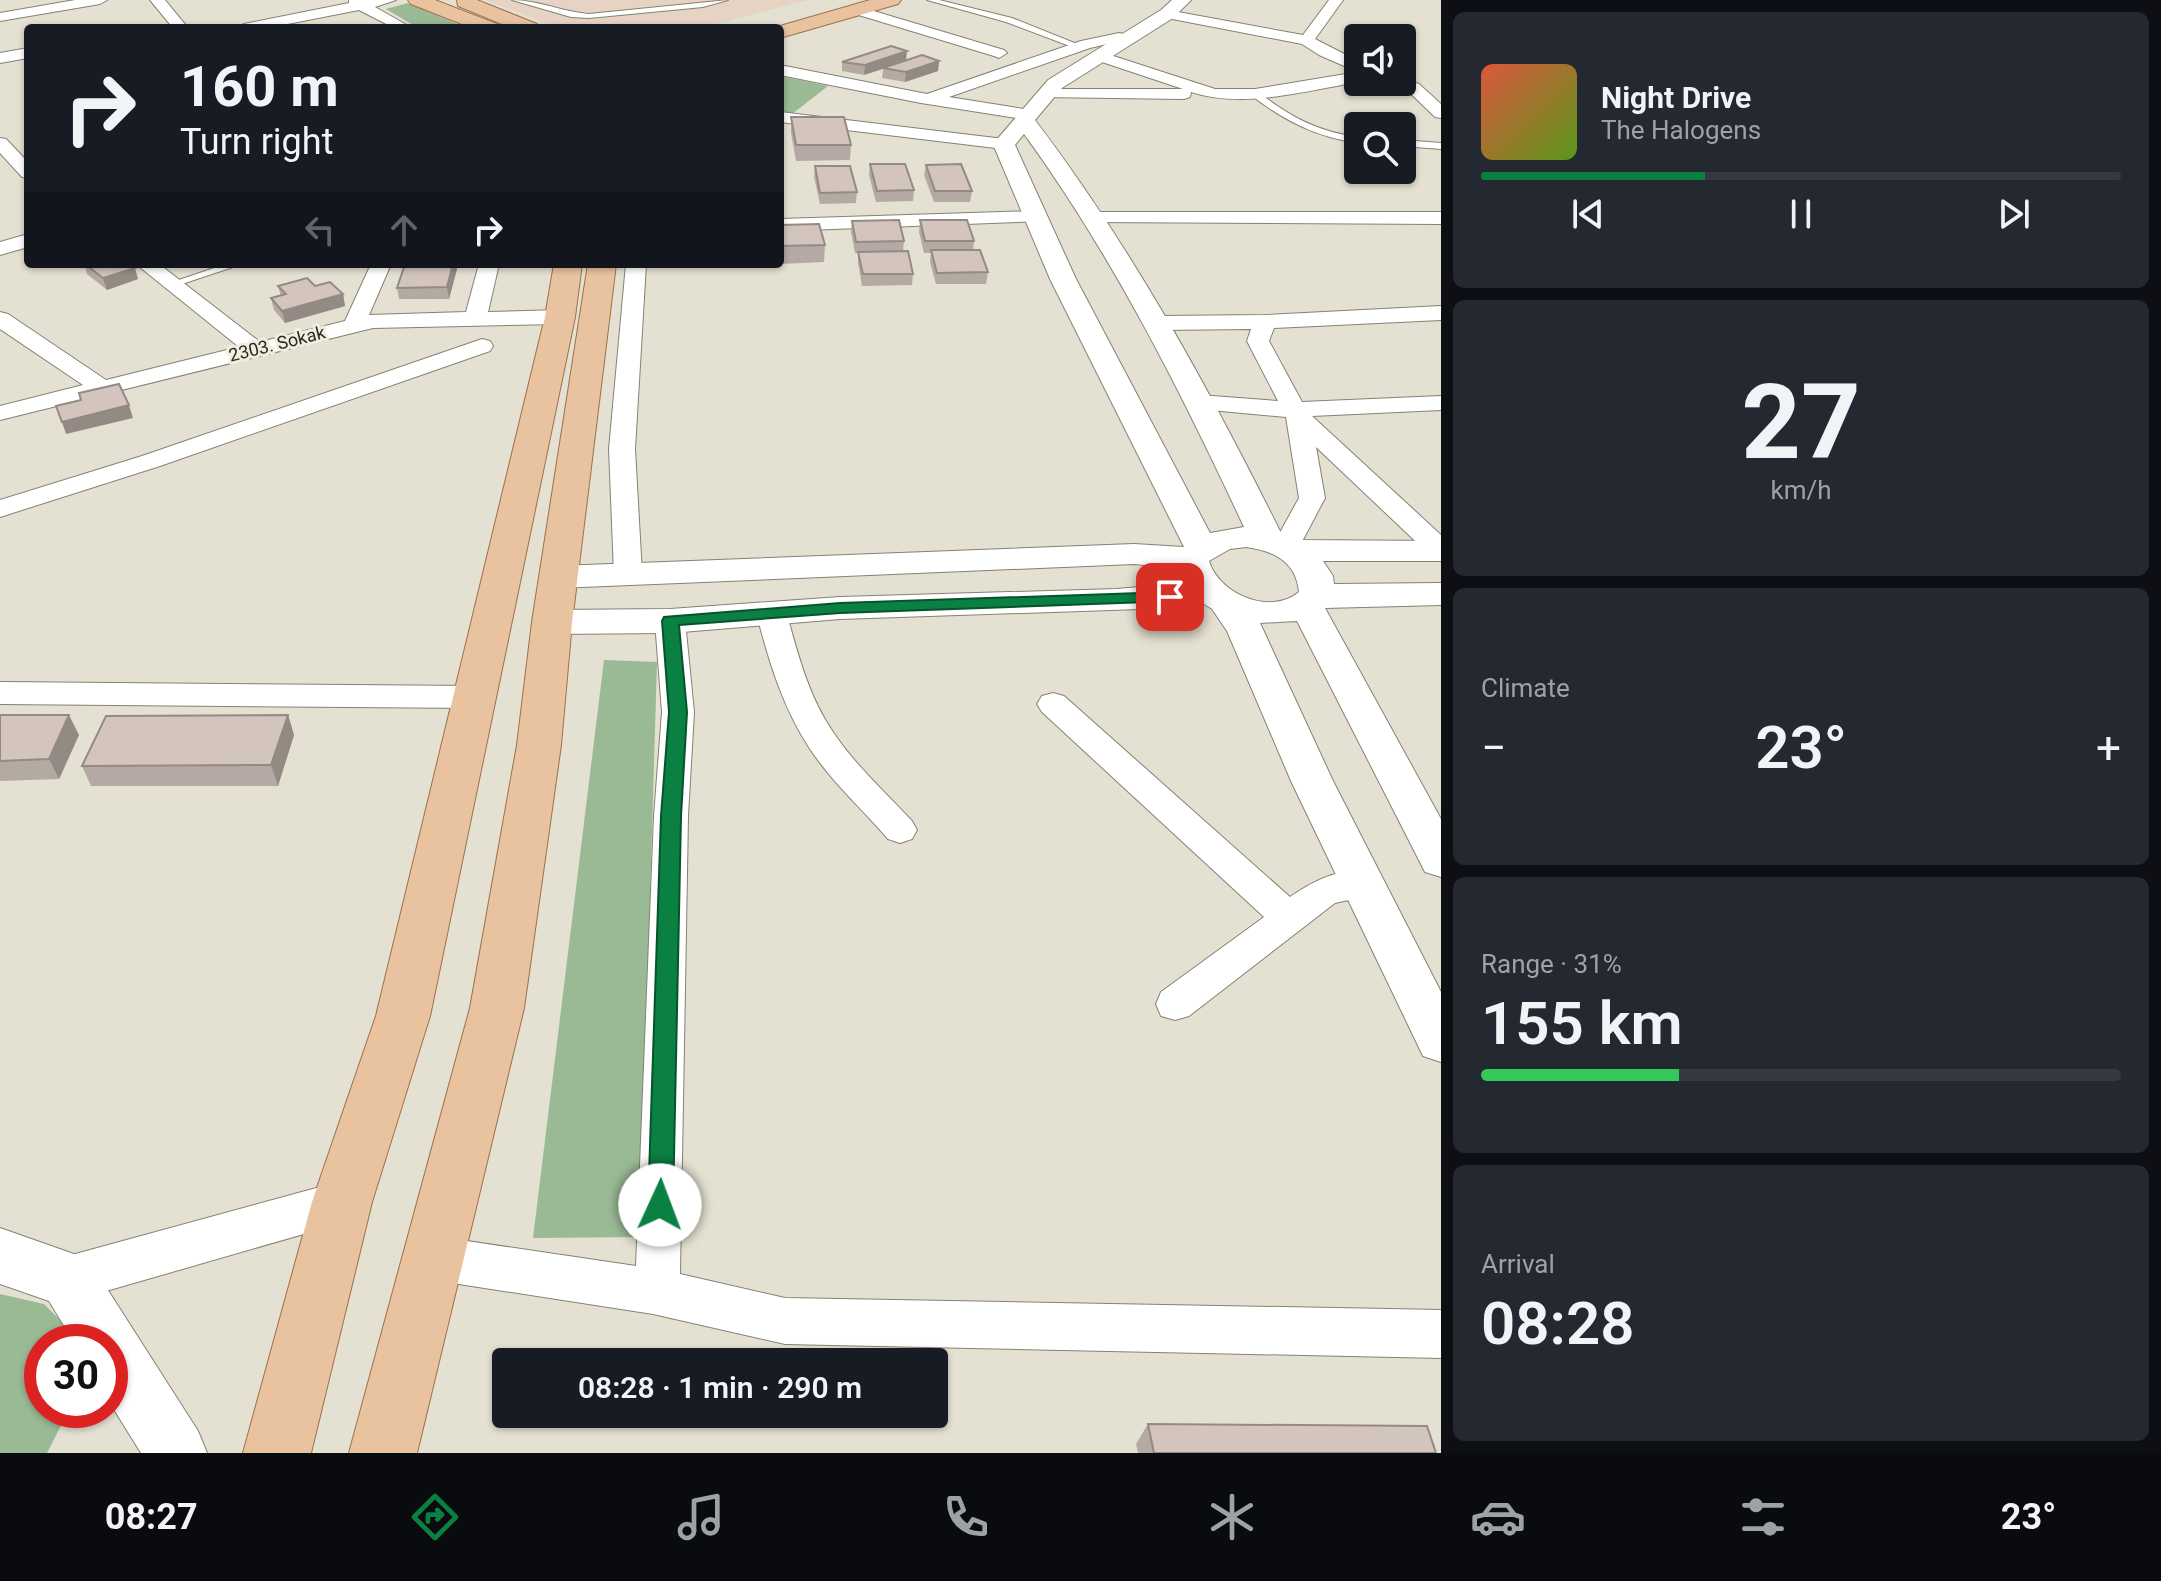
<!DOCTYPE html>
<html lang="en">
<head>
<meta charset="utf-8">
<style>
	:root { --surface:#171b24; --page:#242831; --text:#f1f3f6; --muted:#9ea1a6; --line:#363941; --accent:#0b8043 }
	body { margin:0; font-family:Roboto,sans-serif; background:var(--page); color:var(--text); height:100vh; display:flex; flex-direction:column; font-size:30px; white-space:nowrap }
	* { box-sizing:border-box; margin:0 }
	p { font-size:26px; color:var(--muted) }
	.icon { flex:none; width:44px; height:44px; fill:none; stroke:currentColor; stroke-width:2; stroke-linecap:round; stroke-linejoin:round }
	.map { position:relative; flex:1; overflow:hidden }
	.sheet { display:flex; flex-direction:column; gap:12px; padding:12px; background:#0d0f14; width:720px }
	.sheet>* { flex:none }
	.top-card { position:absolute; left:24px; top:24px; width:760px; height:244px; border-radius:8px; box-shadow:0 2px 6px #0004; background:#171b24; color:var(--text); overflow:hidden }
	.buttons { position:absolute; left:1344px; top:24px; display:grid; gap:16px }
	.buttons a { display:grid; place-items:center; width:72px; height:72px; border-radius:8px; background:var(--surface); box-shadow:0 2px 6px #0004; font-size:40px }
	.speed { position:absolute; left:24px; top:1324px; display:flex; gap:16px; font-size:40px; font-weight:700; text-align:center }
	.speed>* { display:grid; place-content:center; width:104px; height:104px; border-radius:50%; background:var(--surface); box-shadow:0 2px 6px #0004; line-height:1 }
	.speed .limit { border:12px solid #d22; background:#fff; color:#111 }
	.pin { position:absolute; display:grid; place-items:center; width:68px; height:68px; color:#fff; margin:-34px; border-radius:16px; box-shadow:0 4px 12px #0006 }
	.me { position:absolute; width:88px; margin:-44px; rotate:2deg; stroke-linejoin:round; filter:drop-shadow(0 0 6px #0008) }
	.turn { display:flex; align-items:center; gap:28px; height:168px; padding:0 24px; font-size:36px }
	.turn .icon { width:104px; height:104px; stroke-width:2.5 }
	.turn b { display:block; font-size:56px; line-height:68px }
	.lanes { display:flex; align-items:center; height:76px; padding:0 24px; background:#0003; justify-content:center; gap:40px; direction:ltr }
	.lanes .off { opacity:.35 }
	.big { font-size:60px; font-weight:600; line-height:1.1 }
	.sheet .tile { flex:1; display:flex; flex-direction:column; justify-content:center; gap:12px; min-width:0; padding:0 28px; border-radius:12px; background:var(--page) }
	.sheet .dial { align-items:center; gap:0 }
	.dial b { font-size:104px; line-height:1 }
	.song { display:flex; align-items:center; gap:24px }
	.cover { width:96px; height:96px; border-radius:12px; background:linear-gradient(135deg,hsl(10 70% 55%),hsl(90 70% 35%)) }
	.played { height:8px; border-radius:4px; background:linear-gradient(90deg,var(--accent) 35%,var(--line) 35%) }
	.keys { display:flex; justify-content:space-around; direction:ltr }
	.heat { display:flex; justify-content:space-between; align-items:center; font-size:44px; direction:ltr }
	.charge { height:12px; border-radius:6px; background:linear-gradient(90deg,#34c759 31%,var(--line) 0) }
	.trip { position:absolute; left:492px; top:1348px; width:456px; height:80px; border-radius:8px; background:var(--surface); box-shadow:0 2px 6px #0004; font-weight:600; line-height:80px; text-align:center }
	.dock { display:flex; height:128px; justify-content:space-around; align-items:center; background:#090b0e; color:var(--muted) }
	.dock .icon { width:56px; height:56px }
	.dock .on { color:var(--accent) }
	.dock b { font-size:36px; color:var(--text) }
	main { display:flex; flex:1; min-height:0 }
	.map>svg:first-child { display:block }
	.commercial { fill:#e7d3c4 }
	.green { fill:#9ab995 }
	.lines { fill:none; stroke-linecap:round; stroke-linejoin:round }
	.service-casing { stroke:#848274; stroke-width:2 }
	.minor-casing { stroke:#848274; stroke-width:2 }
	.tertiary-casing { stroke:#848274; stroke-width:2 }
	.primary-casing { stroke:#9c714b; stroke-width:2 }
	.service { fill:#fff; fill-rule:evenodd }
	.minor { fill:#fff; fill-rule:evenodd }
	.tertiary { fill:#fff; fill-rule:evenodd }
	.primary { fill:#e9c2a0; fill-rule:evenodd }
	.wall { fill:#b5a9a3 }
	.shaded-wall { fill:#948a84 }
	.building { fill:#d3c5bd; stroke:#948a84; stroke-width:2 }
	.route { fill:#0b8043; stroke:#07532c; stroke-width:2 }
	.labels { text-anchor:middle; stroke-width:6; stroke-linejoin:round; paint-order:stroke }
	.far-street-label { font-size:18px; fill:#282721; stroke:#f1eedf }
</style>
</head>
<body>
<main>
<div class="map">
<svg width="1441" height="1453" viewBox="0 0 1441 1453">
	<rect width="100%" height="100%" fill="#e4e1d2"/>
	<polygon class="commercial" points="485,0 808,0 701,28 559,28"/>
	<g class="green">
		<polygon points="408,3 467,28 468,28 418,28 386,9"/>
		<polygon points="780,76 828,86 792,114 780,113"/>
		<polygon points="604,660 657,662 640,1237 533,1238"/>
		<polygon points="0,1294 44,1304 82,1342 42,1342 42,1410 69,1410 47,1453 0,1453"/>
	</g>
	<g class="lines">
		<g class="service-casing">
			<g id="service">
				<path d="M512,0C538,0 563,12 589,14L728,0L703,7L589,18L571,17Z"/>
				<polygon points="927,0 939,0 1012,18 1082,46 1075,48 1006,22"/>
				<path d="M1252,92H1258C1289,116 1318,132 1358,137V143C1316,137 1285,121 1252,96Z"/>
				<polygon points="1402,140 1441,143 1441,149 1402,146"/>
				<polygon points="226,264 242,264 176,286 167,284"/>
			</g>
		</g>
		<g class="minor-casing">
			<g id="minor">
				<polygon points="75,0 107,0 100,4 0,21 0,13"/>
				<polygon points="150,0 165,0 188,28 173,28"/>
				<polygon points="349,0 396,0 375,7 412,28 394,28 359,10 267,28 237,28 244,24 349,3"/>
				<polygon points="1329,0 1343,0 1315,39 1358,61 1358,72 1319,55 1302,44 1167,18 1160,14 1167,10 1303,35"/>
				<polygon points="857,6 1004,50 1007,53 999,58 994,56 852,13 850,10"/>
				<polygon points="1119,33 1124,34 1124,40 1090,48 949,97 1036,111 1038,115 1036,119 1030,120 921,103 780,75 780,65 927,94 1081,41"/>
				<polygon points="28,48 28,58 0,63 0,53"/>
				<path d="M1098,51L1215,89H1255L1358,72V82C1304,91 1244,109 1191,92L1190,97L1184,99L1041,97V91L1047,89H1183L1093,59L1090,56Z"/>
				<polygon points="1402,78 1419,84 1441,104 1441,118 1435,117 1407,90 1390,82 1402,82"/>
				<polygon points="780,112 1004,139 1013,144 1004,149 780,122"/>
				<polygon points="0,138 6,139 28,162 28,178 22,177 0,153"/>
				<polygon points="1037,211 1047,217 1044,221 780,231 780,219"/>
				<polygon points="1094,212 1441,212 1441,224 1087,222 1084,218"/>
				<polygon points="28,234 28,247 0,255 0,242"/>
				<polygon points="136,264 159,264 260,342 345,321 371,264 391,264 369,315 466,312 479,264 499,264 488,312 560,310 571,317 560,324 373,328 0,420 0,406 83,385 0,329 0,312 8,314 106,380 239,347"/>
				<polygon points="626,264 646,264 635,449 642,574 638,580 628,583 618,580 614,574 609,449"/>
				<polygon points="1441,306 1441,320 1274,328 1269,341 1302,402 1441,396 1441,410 1312,416 1441,535 1441,558 1431,556 1316,447 1325,498 1296,553 1286,555 1276,553 1272,547 1299,498 1286,417 1199,409 1191,407 1187,402 1191,397 1199,395 1278,401 1247,341 1251,329 1159,330 1148,323 1159,316 1265,315"/>
				<polygon points="482,339 490,341 493,346 490,351 160,466 0,517 0,500 142,456"/>
				<path d="M772,606L782,608L787,615C798,655 809,697 833,732C855,765 885,792 912,821L917,830L912,839L900,843L888,839C862,809 832,782 810,749C783,708 769,662 757,615L762,608Z"/>
				<polygon points="670,612 680,614 685,621 694,712 688,816 680,1274 785,1298 1441,1310 1441,1358 785,1344 653,1314 433,1280 417,1274 410,1258 417,1242 433,1236 636,1266 654,816 662,712 655,621 660,614"/>
				<polygon points="0,682 475,686 486,689 491,697 486,705 475,708 0,704"/>
				<path d="M1053,693L1064,696L1290,897C1314,880 1346,864 1376,874L1381,884L1376,894L1335,903L1189,1016L1175,1020L1161,1016L1156,1004L1161,992L1264,917L1042,712L1037,704L1042,696Z"/>
				<polygon points="342,1181 357,1187 364,1202 357,1217 342,1223 68,1302 52,1295 45,1279 52,1263 68,1256"/>
			</g>
		</g>
		<g class="tertiary-casing">
			<g id="tertiary">
				<path d="M1172,0H1191L1173,18L1062,88L1035,120C1133,249 1209,389 1281,533L1298,540L1441,541V561H1323L1333,576L1334,584L1441,583V605L1325,608L1441,819V877L1425,872L1297,621L1260,623L1333,781L1441,992V1062L1423,1056L1291,781L1227,631L1212,609L1201,602L1170,608L840,619L670,633L552,634L539,630L534,622L539,614L552,610L670,609L840,597L1117,589L1184,583L1176,568L1134,564L558,588L545,585L540,577L545,569L558,566L1134,544L1184,547L1050,279L993,144L1048,80L1161,10ZM1024,134C1113,256 1180,390 1244,527L1210,533L1076,279L1015,145ZM1246,547C1275,551 1296,562 1299,592C1270,616 1219,594 1209,561L1230,549Z"/>
				<polygon points="0,1228 88,1259 198,1431 207,1453 141,1453 110,1403 110,1342 74,1342 49,1301 0,1284"/>
			</g>
		</g>
		<g class="primary-casing">
			<g id="primary">
				<polygon points="408,0 435,0 497,24 500,28 472,28 411,4"/>
				<polygon points="457,0 477,0 537,24 540,28 512,28 458,6"/>
				<polygon points="870,0 901,0 898,4 780,38 780,28 773,28"/>
				<polygon points="554,264 582,264 575,317 430,1016 372,1202 311,1453 243,1453 312,1202 376,1016 545,317"/>
				<polygon points="588,264 616,264 572,622 561,745 524,1008 417,1453 349,1453 470,1008 517,745 532,622"/>
			</g>
		</g>
		<use href="#service" class="service"/>
		<use href="#minor" class="minor"/>
		<use href="#tertiary" class="tertiary"/>
		<use href="#primary" class="primary"/>
	</g>
	<g class="wall">
		<polygon points="939,61 938,71 905,82 882,78 883,69 864,75 842,71 842,62"/>
		<polygon points="791,117 851,145 850,160 796,161 791,133"/>
		<polygon points="870,164 914,190 913,201 876,202 869,175"/>
		<polygon points="926,165 972,191 970,202 934,202 924,175"/>
		<polygon points="815,166 857,192 856,203 820,204 814,177"/>
		<polygon points="920,220 974,241 973,250 988,272 986,284 936,284 930,262 931,253 924,253 919,232"/>
		<polygon points="852,221 904,241 903,251 913,274 912,285 862,286 858,263 858,253 855,253 851,232"/>
		<polygon points="780,225 825,245 824,262 780,264"/>
		<polygon points="84,264 129,264 138,279 107,290 87,274"/>
		<polygon points="715,264 761,264 715,265"/>
		<polygon points="457,269 449,299 399,299 397,288"/>
		<polygon points="278,286 315,286 343,294 345,306 285,323 274,310 271,298 281,296"/>
		<polygon points="0,715 79,735 59,779 0,781"/>
		<polygon points="288,715 294,735 278,786 91,786 82,766"/>
		<polygon points="1148,1424 1436,1453 1138,1453 1136,1444"/>
	</g>
	<g class="shaded-wall">
		<polygon points="907,51 906,61 864,75 865,65"/>
		<polygon points="939,61 938,71 905,82 906,72"/>
		<polygon points="453,264 456,264 457,269 449,299 447,287"/>
		<polygon points="135,268 138,279 107,290 103,278"/>
		<polygon points="343,294 345,306 285,323 282,311"/>
		<polygon points="129,405 133,418 66,434 62,422"/>
		<polygon points="69,715 79,735 59,779 49,759"/>
		<polygon points="288,715 294,735 278,786 271,765"/>
	</g>
	<g class="building">
		<polygon points="891,46 907,51 865,65 842,62"/>
		<polygon points="922,55 939,61 906,72 883,68"/>
		<polygon points="791,117 844,117 851,145 796,145"/>
		<polygon points="870,164 905,164 914,190 877,191"/>
		<polygon points="961,164 972,191 935,191 926,165"/>
		<polygon points="815,166 850,166 857,192 820,193"/>
		<polygon points="899,220 904,241 856,242 852,221"/>
		<polygon points="920,220 967,220 974,241 925,241"/>
		<polygon points="819,224 825,245 780,246 780,225"/>
		<polygon points="931,250 980,250 988,272 937,273"/>
		<polygon points="908,251 913,274 863,274 858,252"/>
		<polygon points="85,264 129,264 135,268 103,278"/>
		<polygon points="405,264 453,264 447,287 397,288"/>
		<polygon points="307,278 315,286 330,282 343,294 282,311 271,298 286,294 278,286"/>
		<polygon points="119,384 129,405 62,422 56,406 81,400 79,393"/>
		<polygon points="0,715 69,715 49,759 0,761"/>
		<polygon points="288,715 271,765 82,766 106,716"/>
		<polygon points="1148,1424 1427,1426 1436,1453 1154,1453"/>
	</g>
	<polygon class="route" points="1170,592 1178,597 1176,601 840,613 679,625 687,712 681,816 673,1205 669,1213 660,1217 652,1213 648,1205 661,816 669,712 662,621 664,617 840,603"/>
	<g class="labels">
		<g class="far-street-label">
			<text transform="translate(277 344) rotate(-14)" y="6">2303. Sokak</text>
		</g>
	</g>
</svg>
<div class="buttons">
<a><svg class="icon" aria-label="sound" viewBox="0 0 24 24"><path d="M4 9h4l5-4v14l-5-4H4zM17 9q2 3 0 6"/></svg></a>
<a><svg class="icon" aria-label="search" viewBox="0 0 24 24"><circle cx="10" cy="10" r="6"/><path d="M15 15l6 6"/></svg></a>
</div>
<div class="speed"><div class="limit">30</div></div>
<div class="pin" style="left:1170px;top:597px;background:#d93025"><svg class="icon" aria-label="arrive" viewBox="0 0 24 24"><path d="M6 21V4h12l-3 4 3 4H6"/></svg></div>
<svg class="me" style="left:660px;top:1205px" viewBox="-20 -20 40 40"><circle r="19" fill="#fff"/><path d="M0-13L10 11 0 6-10 11z" fill="#0b8043"/></svg>
<div class="trip">08:28 · 1 min · 290 m</div>
<div class="top-card">
<div class="turn"><svg class="icon" aria-label="right" viewBox="0 0 24 24"><path d="M7 20v-9h11M14 6l5 5-5 5"/></svg><div><b>160 m</b>Turn right</div></div>
<div class="lanes"><svg class="icon off" aria-label="left" viewBox="0 0 24 24"><path d="M17 20v-9H6M10 6l-5 5 5 5"/></svg><svg class="icon off" aria-label="ahead" viewBox="0 0 24 24"><path d="M12 20V5M6 11l6-6 6 6"/></svg><svg class="icon" aria-label="right" viewBox="0 0 24 24"><path d="M7 20v-9h11M14 6l5 5-5 5"/></svg></div>
</div>
</div>
<section class="sheet">
<div class="tile">
<div class="song"><i class="cover"></i><div><b>Night Drive</b><p>The Halogens</p></div></div>
<div class="played"></div>
<div class="keys"><svg class="icon" aria-label="previous" viewBox="0 0 24 24"><path d="M18 5L8 12l10 7zM5 5v14"/></svg><svg class="icon" aria-label="pause" viewBox="0 0 24 24"><path d="M8 5v14M16 5v14"/></svg><svg class="icon" aria-label="next" viewBox="0 0 24 24"><path d="M6 5l10 7-10 7zM19 5v14"/></svg></div>
</div>
<div class="tile dial"><b>27</b><p>km/h</p></div>
<div class="tile"><p>Climate</p>
<div class="heat"><a>−</a><b class="big">23°</b><a>+</a></div>
</div>
<div class="tile"><p>Range · 31%</p><b class="big">155 km</b><div class="charge"></div></div>
<div class="tile"><p>Arrival</p><b class="big">08:28</b></div>
</section>
</main>
<nav class="dock">
<b>08:27</b>
<svg class="icon on" aria-label="directions" viewBox="0 0 24 24"><path d="M12 3l9 9-9 9-9-9zM9 14v-3h6M13 9l2 2-2 2"/></svg>
<svg class="icon" aria-label="music" viewBox="0 0 24 24"><path d="M9 18V5l10-2v13"/><circle cx="6" cy="18" r="3"/><circle cx="16" cy="16" r="3"/></svg>
<svg class="icon" aria-label="phone" viewBox="0 0 24 24"><path d="M5 4h4l2 5-3 2q2 4 5 5l2-3 5 2v4C11 20 4 13 5 4z"/></svg>
<svg class="icon" aria-label="climate" viewBox="0 0 24 24"><path d="M12 3v18M4 7l16 10M4 17L20 7"/></svg>
<svg class="icon" aria-label="car" viewBox="0 0 24 24"><path d="M5 17H2v-5l4-1 3-4h7l3 4 3 1v5h-3M9 17h6M6 11h13"/><circle cx="7" cy="17" r="2"/><circle cx="17" cy="17" r="2"/></svg>
<svg class="icon" aria-label="filters" viewBox="0 0 24 24"><path d="M4 7h16M4 17h16"/><circle cx="9" cy="7" r="2"/><circle cx="15" cy="17" r="2"/></svg>
<b>23°</b>
</nav>
</body>
</html>
